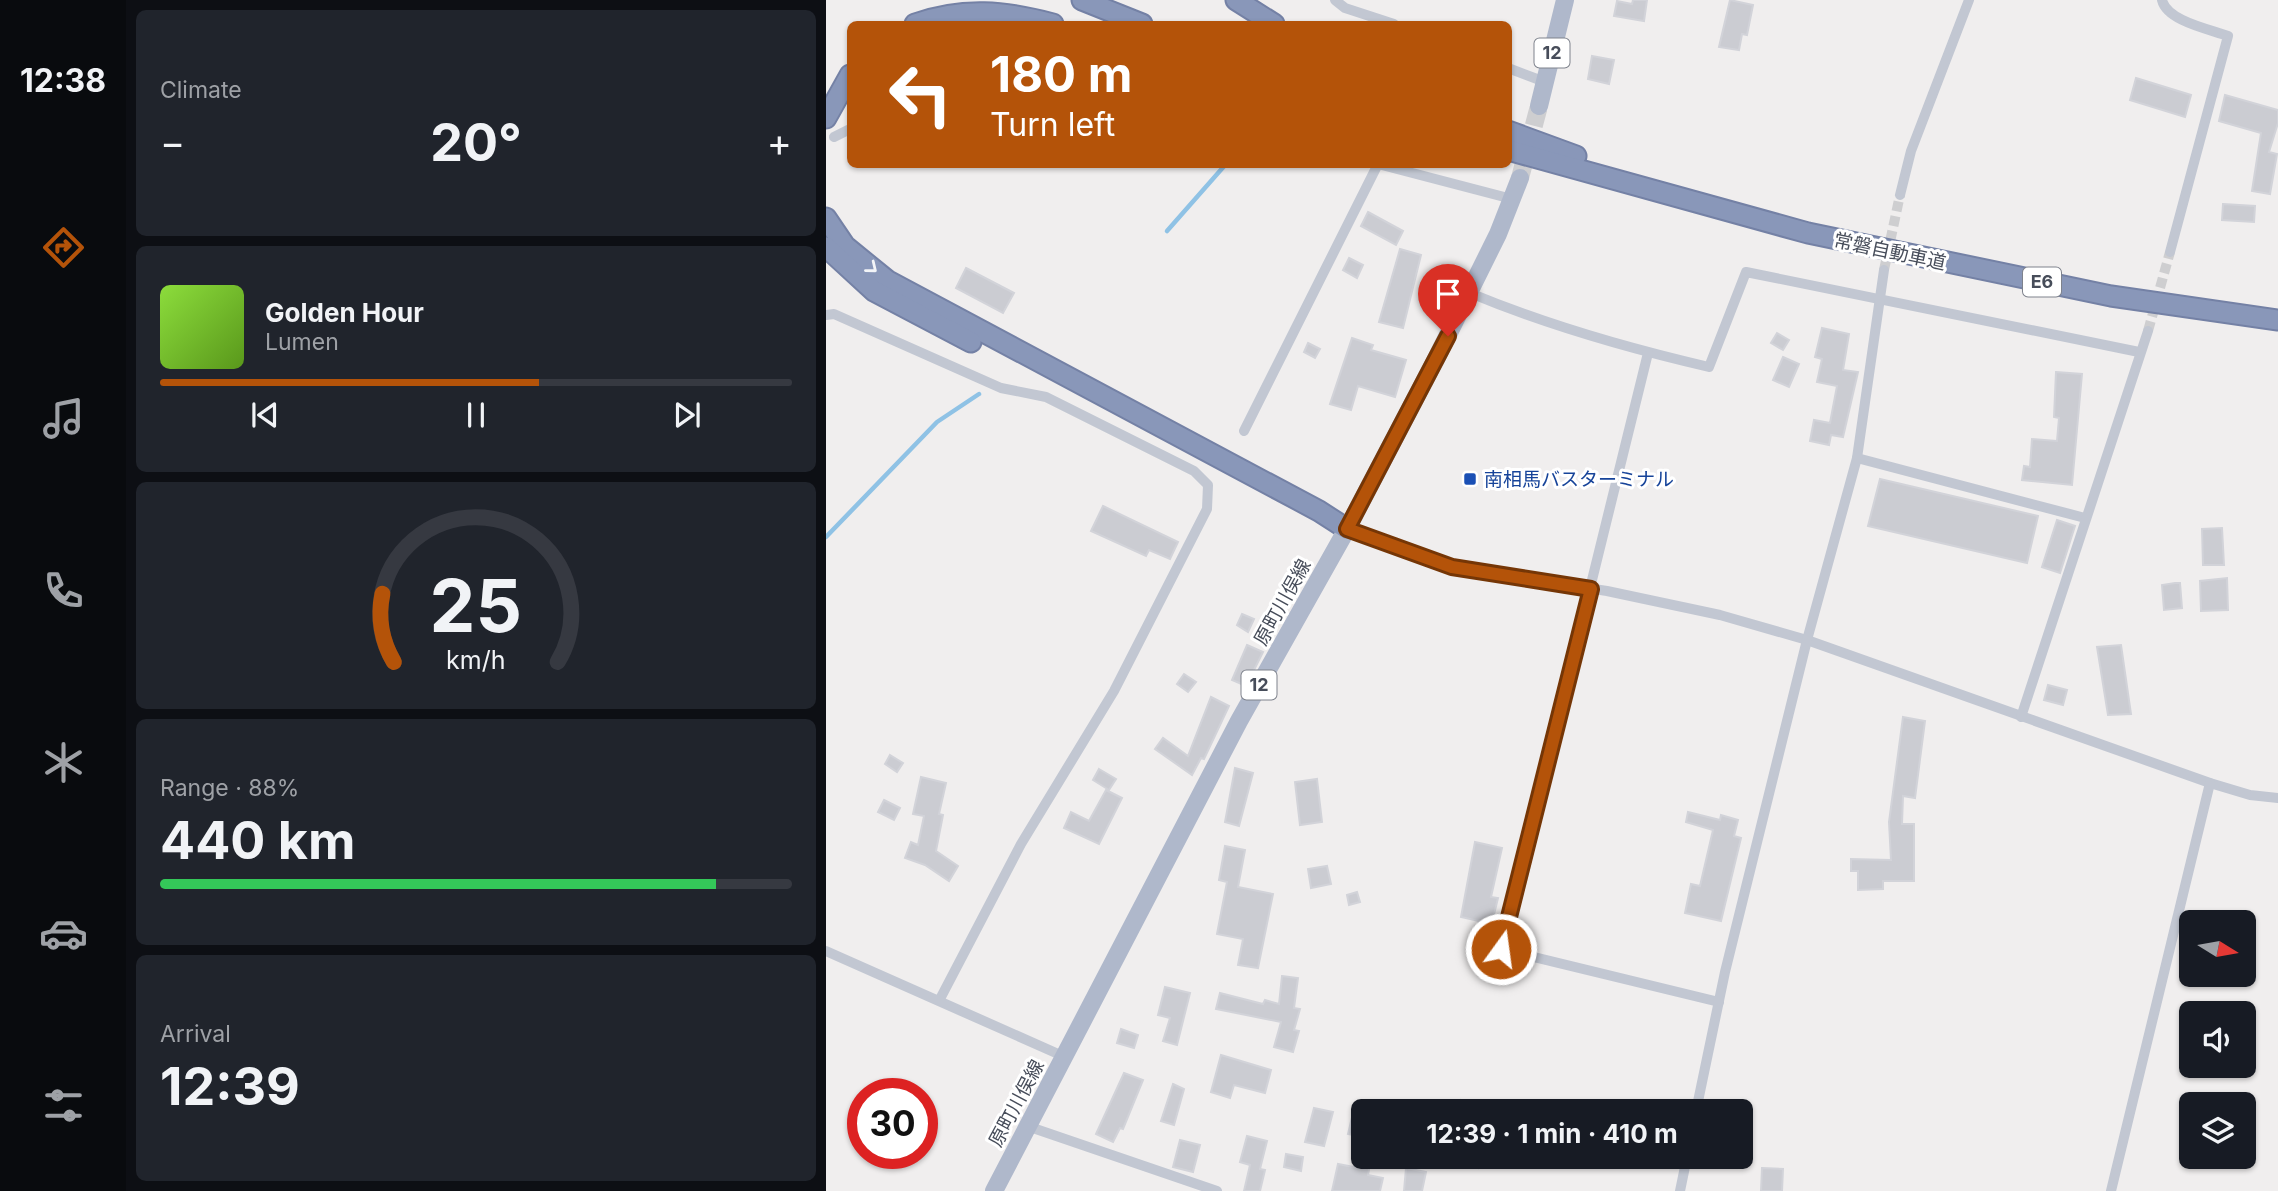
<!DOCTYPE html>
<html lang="en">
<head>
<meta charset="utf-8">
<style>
	:root { --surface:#171b24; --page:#20242c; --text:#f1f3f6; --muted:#9ea1a6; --line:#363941; --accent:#b45309 }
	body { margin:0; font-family:Inter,"Noto Sans JP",sans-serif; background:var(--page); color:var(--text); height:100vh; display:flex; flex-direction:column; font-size:26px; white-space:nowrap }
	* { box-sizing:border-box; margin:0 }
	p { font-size:23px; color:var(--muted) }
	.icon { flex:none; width:38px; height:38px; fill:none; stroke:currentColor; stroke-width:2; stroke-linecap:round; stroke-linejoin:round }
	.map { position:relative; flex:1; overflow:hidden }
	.sheet { display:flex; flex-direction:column; gap:10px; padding:10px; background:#0d0f14; width:700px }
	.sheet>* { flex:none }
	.guide { position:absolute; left:21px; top:21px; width:665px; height:147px; border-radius:10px; box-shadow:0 2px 5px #0004; background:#b45309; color:#fff; overflow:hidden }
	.needle { width:46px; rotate:101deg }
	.buttons { position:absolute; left:1353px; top:910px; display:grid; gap:14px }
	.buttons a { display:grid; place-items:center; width:77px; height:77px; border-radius:10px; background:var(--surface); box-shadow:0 2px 5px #0004; font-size:35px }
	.speed { position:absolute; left:21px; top:1078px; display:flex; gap:14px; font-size:35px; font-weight:700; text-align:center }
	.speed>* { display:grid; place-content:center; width:91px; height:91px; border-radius:50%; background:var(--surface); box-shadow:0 2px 5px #0004; line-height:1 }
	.speed .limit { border:10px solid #d22; background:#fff; color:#111 }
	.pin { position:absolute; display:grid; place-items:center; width:60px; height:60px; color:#fff; margin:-72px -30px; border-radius:50% 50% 50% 0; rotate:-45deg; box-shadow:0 0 7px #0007 }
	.pin .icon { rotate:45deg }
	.me { position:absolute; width:77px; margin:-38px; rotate:14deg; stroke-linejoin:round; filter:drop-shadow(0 0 5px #0008) }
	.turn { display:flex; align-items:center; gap:24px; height:147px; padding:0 28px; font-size:32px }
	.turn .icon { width:91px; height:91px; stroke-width:2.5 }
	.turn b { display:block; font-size:49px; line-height:60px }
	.big { font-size:52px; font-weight:700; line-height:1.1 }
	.sheet .card { flex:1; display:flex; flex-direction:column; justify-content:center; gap:10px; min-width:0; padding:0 24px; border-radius:10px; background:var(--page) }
	.sheet .dial { align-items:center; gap:0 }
	.dial svg { height:182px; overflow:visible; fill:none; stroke:var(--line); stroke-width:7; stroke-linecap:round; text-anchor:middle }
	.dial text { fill:var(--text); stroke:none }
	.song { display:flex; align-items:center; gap:21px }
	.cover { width:84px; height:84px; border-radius:10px; background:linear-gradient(135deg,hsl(90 70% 55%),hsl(90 70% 35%)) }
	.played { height:7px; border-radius:4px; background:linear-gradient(90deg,var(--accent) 60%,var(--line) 60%) }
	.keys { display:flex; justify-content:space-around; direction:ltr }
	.heat { display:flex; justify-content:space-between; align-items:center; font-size:38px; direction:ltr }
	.charge { height:10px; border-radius:5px; background:linear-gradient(90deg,#34c759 88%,var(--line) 0) }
	.trip { position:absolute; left:525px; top:1099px; width:402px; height:70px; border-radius:10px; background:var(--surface); box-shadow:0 2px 5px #0004; font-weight:700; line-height:70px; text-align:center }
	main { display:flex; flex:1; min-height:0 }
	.dock { display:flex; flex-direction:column; width:126px; justify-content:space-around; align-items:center; background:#090b0e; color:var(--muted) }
	.dock .icon { width:49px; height:49px }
	.dock .selected { color:var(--accent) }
	.dock b { font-size:32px; color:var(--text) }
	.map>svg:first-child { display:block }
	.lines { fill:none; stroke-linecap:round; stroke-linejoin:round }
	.stream { stroke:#8fc2e5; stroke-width:4.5 }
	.building { fill:#cbccd2; stroke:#d2d3d9; stroke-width:2 }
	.minor-tunnel { stroke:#ceced0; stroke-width:10; stroke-dasharray:10 5; stroke-linecap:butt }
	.primary-tunnel { stroke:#ceced0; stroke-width:18; stroke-dasharray:18 9; stroke-linecap:butt }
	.motorway-casing { stroke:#7481a5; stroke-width:23 }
	.minor { stroke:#c2c7d2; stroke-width:10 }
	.primary { stroke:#afb8cb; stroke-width:18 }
	.motorway { stroke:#8997b9; stroke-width:19 }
	.oneway { stroke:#f3f5f8 }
	.route-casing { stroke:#753606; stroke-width:18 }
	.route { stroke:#b45309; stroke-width:12 }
	.transit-dot { fill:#1a4fb4; stroke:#fff; stroke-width:2.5 }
	.labels { text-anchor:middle; stroke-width:6; stroke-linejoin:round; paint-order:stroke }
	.shield { fill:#fff; stroke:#7e828c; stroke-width:2 }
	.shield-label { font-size:18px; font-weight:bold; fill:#474d5a }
	.street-label { font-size:19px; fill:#474d5a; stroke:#fff }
	.transit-label { font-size:19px; fill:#164399; stroke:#fff; text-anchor:start }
</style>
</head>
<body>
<main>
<nav class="dock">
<b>12:38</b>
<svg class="icon selected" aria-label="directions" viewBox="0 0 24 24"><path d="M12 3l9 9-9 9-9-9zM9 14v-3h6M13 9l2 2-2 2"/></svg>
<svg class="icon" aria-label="music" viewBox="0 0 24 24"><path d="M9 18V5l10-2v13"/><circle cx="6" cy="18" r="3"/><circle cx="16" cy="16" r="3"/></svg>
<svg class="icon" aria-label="phone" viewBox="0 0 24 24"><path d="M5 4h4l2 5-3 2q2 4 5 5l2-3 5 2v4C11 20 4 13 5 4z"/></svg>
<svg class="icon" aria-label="climate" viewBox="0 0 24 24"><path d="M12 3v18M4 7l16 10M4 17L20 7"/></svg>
<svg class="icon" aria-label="car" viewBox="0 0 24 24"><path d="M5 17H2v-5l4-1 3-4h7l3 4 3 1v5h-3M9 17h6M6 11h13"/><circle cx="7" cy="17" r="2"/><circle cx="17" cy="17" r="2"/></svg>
<svg class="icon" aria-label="filters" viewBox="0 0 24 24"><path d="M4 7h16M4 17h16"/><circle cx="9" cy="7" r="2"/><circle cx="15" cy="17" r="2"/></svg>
</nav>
<section class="sheet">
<div class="card"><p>Climate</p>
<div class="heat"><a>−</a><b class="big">20°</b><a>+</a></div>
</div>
<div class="card">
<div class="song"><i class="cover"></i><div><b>Golden Hour</b><p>Lumen</p></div></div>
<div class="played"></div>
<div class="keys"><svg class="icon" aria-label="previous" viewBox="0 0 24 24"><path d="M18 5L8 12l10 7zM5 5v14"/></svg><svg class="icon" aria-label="pause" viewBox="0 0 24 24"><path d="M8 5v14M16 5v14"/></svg><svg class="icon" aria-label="next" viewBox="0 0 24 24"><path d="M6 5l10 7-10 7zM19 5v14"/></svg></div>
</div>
<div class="card dial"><svg viewBox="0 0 100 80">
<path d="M14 69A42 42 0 1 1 86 69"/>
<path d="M14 69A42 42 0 0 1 9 39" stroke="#b45309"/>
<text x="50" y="56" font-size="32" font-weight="700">25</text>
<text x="50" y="72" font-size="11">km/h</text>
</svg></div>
<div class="card"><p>Range · 88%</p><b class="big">440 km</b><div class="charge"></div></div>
<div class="card"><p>Arrival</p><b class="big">12:39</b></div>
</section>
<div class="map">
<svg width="1452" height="1191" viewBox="0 0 1452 1191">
	<rect width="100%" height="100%" fill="#f0eeee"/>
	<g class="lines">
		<g class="stream">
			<polyline points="341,231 400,164"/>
			<polyline points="0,537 111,422 153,394"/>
		</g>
	</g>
	<g class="building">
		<polygon points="807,0 821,0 818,21 788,16 791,1 806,4"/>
		<polygon points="904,0 927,5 921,35 916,34 913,50 893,47"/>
		<polygon points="766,56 788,60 783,84 762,79"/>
		<polygon points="1310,78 1365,95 1359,117 1304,100"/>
		<polygon points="1399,95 1452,110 1452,123 1443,152 1451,154 1444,194 1426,191 1435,133 1393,121"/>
		<polygon points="1397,204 1429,206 1428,222 1396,220"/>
		<polygon points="542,212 577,231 570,245 535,226"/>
		<polygon points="574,249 595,255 577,328 553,322"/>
		<polygon points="523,258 537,265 531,278 517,270"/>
		<polygon points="140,268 188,293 177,313 130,288"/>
		<polygon points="996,328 1023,334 1017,370 1032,372 1017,437 1005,435 1003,445 984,441 988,420 1004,423 1011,386 991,382 996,359 989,357"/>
		<polygon points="951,333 963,340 957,350 945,343"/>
		<polygon points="526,338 547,345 545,350 580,360 569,397 532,386 525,410 504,404"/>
		<polygon points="482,343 494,349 489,358 478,352"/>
		<polygon points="957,357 973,364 963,387 947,380"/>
		<polygon points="1230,372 1256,374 1246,485 1196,480 1198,466 1204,467 1206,439 1231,441 1233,418 1228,417"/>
		<polygon points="1054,479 1212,516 1201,563 1042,526"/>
		<polygon points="277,506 352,542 344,559 323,550 320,556 265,531"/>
		<polygon points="1231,520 1249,526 1234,573 1216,567"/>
		<polygon points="1396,528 1398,565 1377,565 1376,529"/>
		<polygon points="1401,578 1402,610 1375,611 1374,581"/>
		<polygon points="1349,583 1354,583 1356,608 1338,610 1336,585"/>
		<polygon points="416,614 428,619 422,632 411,625"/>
		<polygon points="421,645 437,652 420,686 406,680"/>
		<polygon points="1295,645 1305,714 1282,715 1271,647"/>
		<polygon points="358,674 370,682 362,692 351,684"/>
		<polygon points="1222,685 1241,690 1237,705 1218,700"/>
		<polygon points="385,697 403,706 378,759 375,758 366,775 329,749 337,738 362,756"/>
		<polygon points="1077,717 1099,721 1089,798 1077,796 1076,824 1088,824 1088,881 1057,881 1057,889 1032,890 1032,871 1025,871 1025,859 1065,860 1063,822"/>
		<polygon points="64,755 77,763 71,772 59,764"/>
		<polygon points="409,768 427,773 413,826 399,822"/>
		<polygon points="273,769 290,779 283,790 267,780"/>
		<polygon points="95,777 120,783 113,814 117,815 110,851 132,866 123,881 99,865 79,858 85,842 92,845 98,816 87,814"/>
		<polygon points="491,779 496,822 474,825 469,782"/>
		<polygon points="280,790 296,798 273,844 238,828 245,812 263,821"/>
		<polygon points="58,800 74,808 68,820 52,812"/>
		<polygon points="862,812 894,820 895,815 912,820 908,836 915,838 895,921 859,913 865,884 874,886 887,830 860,822"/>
		<polygon points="649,842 676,848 665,897 672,898 660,947 648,945 653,921 635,917"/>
		<polygon points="399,846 419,850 412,887 447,894 432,968 412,965 417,939 391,934 401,882 393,880"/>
		<polygon points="501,866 505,884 485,888 482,869"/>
		<polygon points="531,892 534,902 523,905 521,895"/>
		<polygon points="456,976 472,978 468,1008 474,1009 468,1030 473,1031 467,1052 448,1047 455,1022 390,1009 394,993 437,1004 439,1000 453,1004"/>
		<polygon points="339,987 364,993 351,1045 337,1041 344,1018 332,1015"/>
		<polygon points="295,1029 312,1035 308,1048 291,1043"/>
		<polygon points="395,1055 445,1070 439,1093 408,1085 404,1098 385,1092"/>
		<polygon points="298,1073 317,1080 297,1129 294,1128 287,1142 270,1134"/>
		<polygon points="347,1084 358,1089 348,1125 335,1121"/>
		<polygon points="635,1100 664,1107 664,1111 632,1111"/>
		<polygon points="488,1108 507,1112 498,1146 479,1142"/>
		<polygon points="527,1113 537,1115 537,1137 522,1134"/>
		<polygon points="421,1136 441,1141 434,1169 439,1170 434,1191 418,1191 424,1165 414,1162"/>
		<polygon points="354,1140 374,1145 367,1172 347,1167"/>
		<polygon points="460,1154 477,1157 475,1171 458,1167"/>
		<polygon points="623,1157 655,1157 652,1168 622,1161"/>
		<polygon points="534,1162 544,1164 542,1175 557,1178 554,1191 506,1191 512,1164 533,1168"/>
		<polygon points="580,1168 600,1172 596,1191 578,1191"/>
		<polygon points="936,1168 957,1169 956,1191 935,1191"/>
	</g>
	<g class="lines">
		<g class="minor-tunnel">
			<polyline points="1058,270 1074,195"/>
			<polyline points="1322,331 1344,252"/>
		</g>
		<polyline class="primary-tunnel" points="694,178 713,106"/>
		<g class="motorway-casing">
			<g id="motorway">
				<polyline points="256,0 316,24"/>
				<polyline points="410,0 448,24"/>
				<path d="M89,24C137,7 179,11 227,24"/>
				<polyline points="0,118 24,75"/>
				<polyline points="682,131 750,156"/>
				<polyline points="682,150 982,233 1285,296 1452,320"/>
				<polyline points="0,218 19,246 62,281 493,511 521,529"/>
				<polyline points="0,247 48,291 145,342"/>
			</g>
		</g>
		<g class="minor">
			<polyline points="509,0 519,8 568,24"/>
			<path d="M1336,0C1341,21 1383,29 1402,36L1344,252"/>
			<polyline points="682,68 719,82"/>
			<polyline points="8,137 24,129"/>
			<polyline points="552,164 686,199"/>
			<polyline points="1074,195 1085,151 1143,0"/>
			<path d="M644,293C721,325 801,348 883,367L920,272L1313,352"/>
			<polyline points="0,315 8,314 175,388 220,397 368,471 382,485 381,509 288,691 195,844 114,999"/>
			<polyline points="822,353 675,949 893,1002"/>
			<polyline points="418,431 552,164"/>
			<polyline points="1031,458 1259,518"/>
			<polyline points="521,529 627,567 781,591 894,615 981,640 1384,783 1424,795 1452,798"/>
			<polyline points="1195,717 1322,331"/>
			<polyline points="0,951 239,1057"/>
			<polyline points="870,1111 899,972 981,640 1031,458 1058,270"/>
			<polyline points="201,1126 391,1191"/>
			<polyline points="854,1191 861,1157"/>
			<polyline points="1285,1191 1384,783"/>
		</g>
		<g class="primary">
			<polyline points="713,106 739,0"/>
			<polyline points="168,1191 413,721 521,529 611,357 672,234 694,178"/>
		</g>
		<use href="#motorway" class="motorway"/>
	</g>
	<defs><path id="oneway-chevron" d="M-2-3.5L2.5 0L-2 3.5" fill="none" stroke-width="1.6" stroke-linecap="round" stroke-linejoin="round" transform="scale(1.75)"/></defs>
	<use class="oneway" href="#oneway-chevron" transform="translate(46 268) rotate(39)"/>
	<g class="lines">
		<g class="route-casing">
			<polyline id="route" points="622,336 521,529 626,567 765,589 675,949"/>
		</g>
		<use href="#route" class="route"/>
	</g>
	<rect class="transit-dot" x="637" y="472" width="14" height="14" rx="3.5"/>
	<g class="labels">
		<g class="shield">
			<rect x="708.5" y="38.5" width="35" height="29" rx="5"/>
			<rect x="1197" y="267.5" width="38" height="29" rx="5"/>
			<rect x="415.5" y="670.5" width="35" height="29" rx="5"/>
		</g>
		<g class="shield-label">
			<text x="726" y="59">12</text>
			<text x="1216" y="288">E6</text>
			<text x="433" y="691">12</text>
		</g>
		<g class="street-label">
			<text transform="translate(1064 251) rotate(12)" y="7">常磐自動車道</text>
			<text transform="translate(456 602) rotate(-61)" y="7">原町川俣線</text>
			<text transform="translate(190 1103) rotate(-62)" y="7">原町川俣線</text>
		</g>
		<g class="transit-label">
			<text x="658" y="486">南相馬バスターミナル</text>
		</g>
	</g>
</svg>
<div class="buttons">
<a><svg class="needle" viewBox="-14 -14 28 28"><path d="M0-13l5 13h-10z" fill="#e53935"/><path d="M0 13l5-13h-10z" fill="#9ea1a6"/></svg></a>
<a><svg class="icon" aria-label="sound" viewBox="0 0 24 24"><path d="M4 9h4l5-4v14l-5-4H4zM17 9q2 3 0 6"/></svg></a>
<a><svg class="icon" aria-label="layers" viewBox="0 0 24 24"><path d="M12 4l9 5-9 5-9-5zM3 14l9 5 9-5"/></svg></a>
</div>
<div class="speed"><div class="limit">30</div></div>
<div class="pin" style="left:622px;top:336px;background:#d93025"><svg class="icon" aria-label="arrive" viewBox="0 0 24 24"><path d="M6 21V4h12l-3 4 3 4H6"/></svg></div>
<svg class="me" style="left:675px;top:949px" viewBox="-20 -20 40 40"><circle r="17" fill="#b45309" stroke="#fff" stroke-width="3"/><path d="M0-11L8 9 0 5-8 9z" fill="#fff"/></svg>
<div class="trip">12:39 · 1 min · 410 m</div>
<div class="guide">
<div class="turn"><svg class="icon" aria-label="left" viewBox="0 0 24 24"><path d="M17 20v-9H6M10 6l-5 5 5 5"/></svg><div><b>180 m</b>Turn left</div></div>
</div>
</div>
</main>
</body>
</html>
